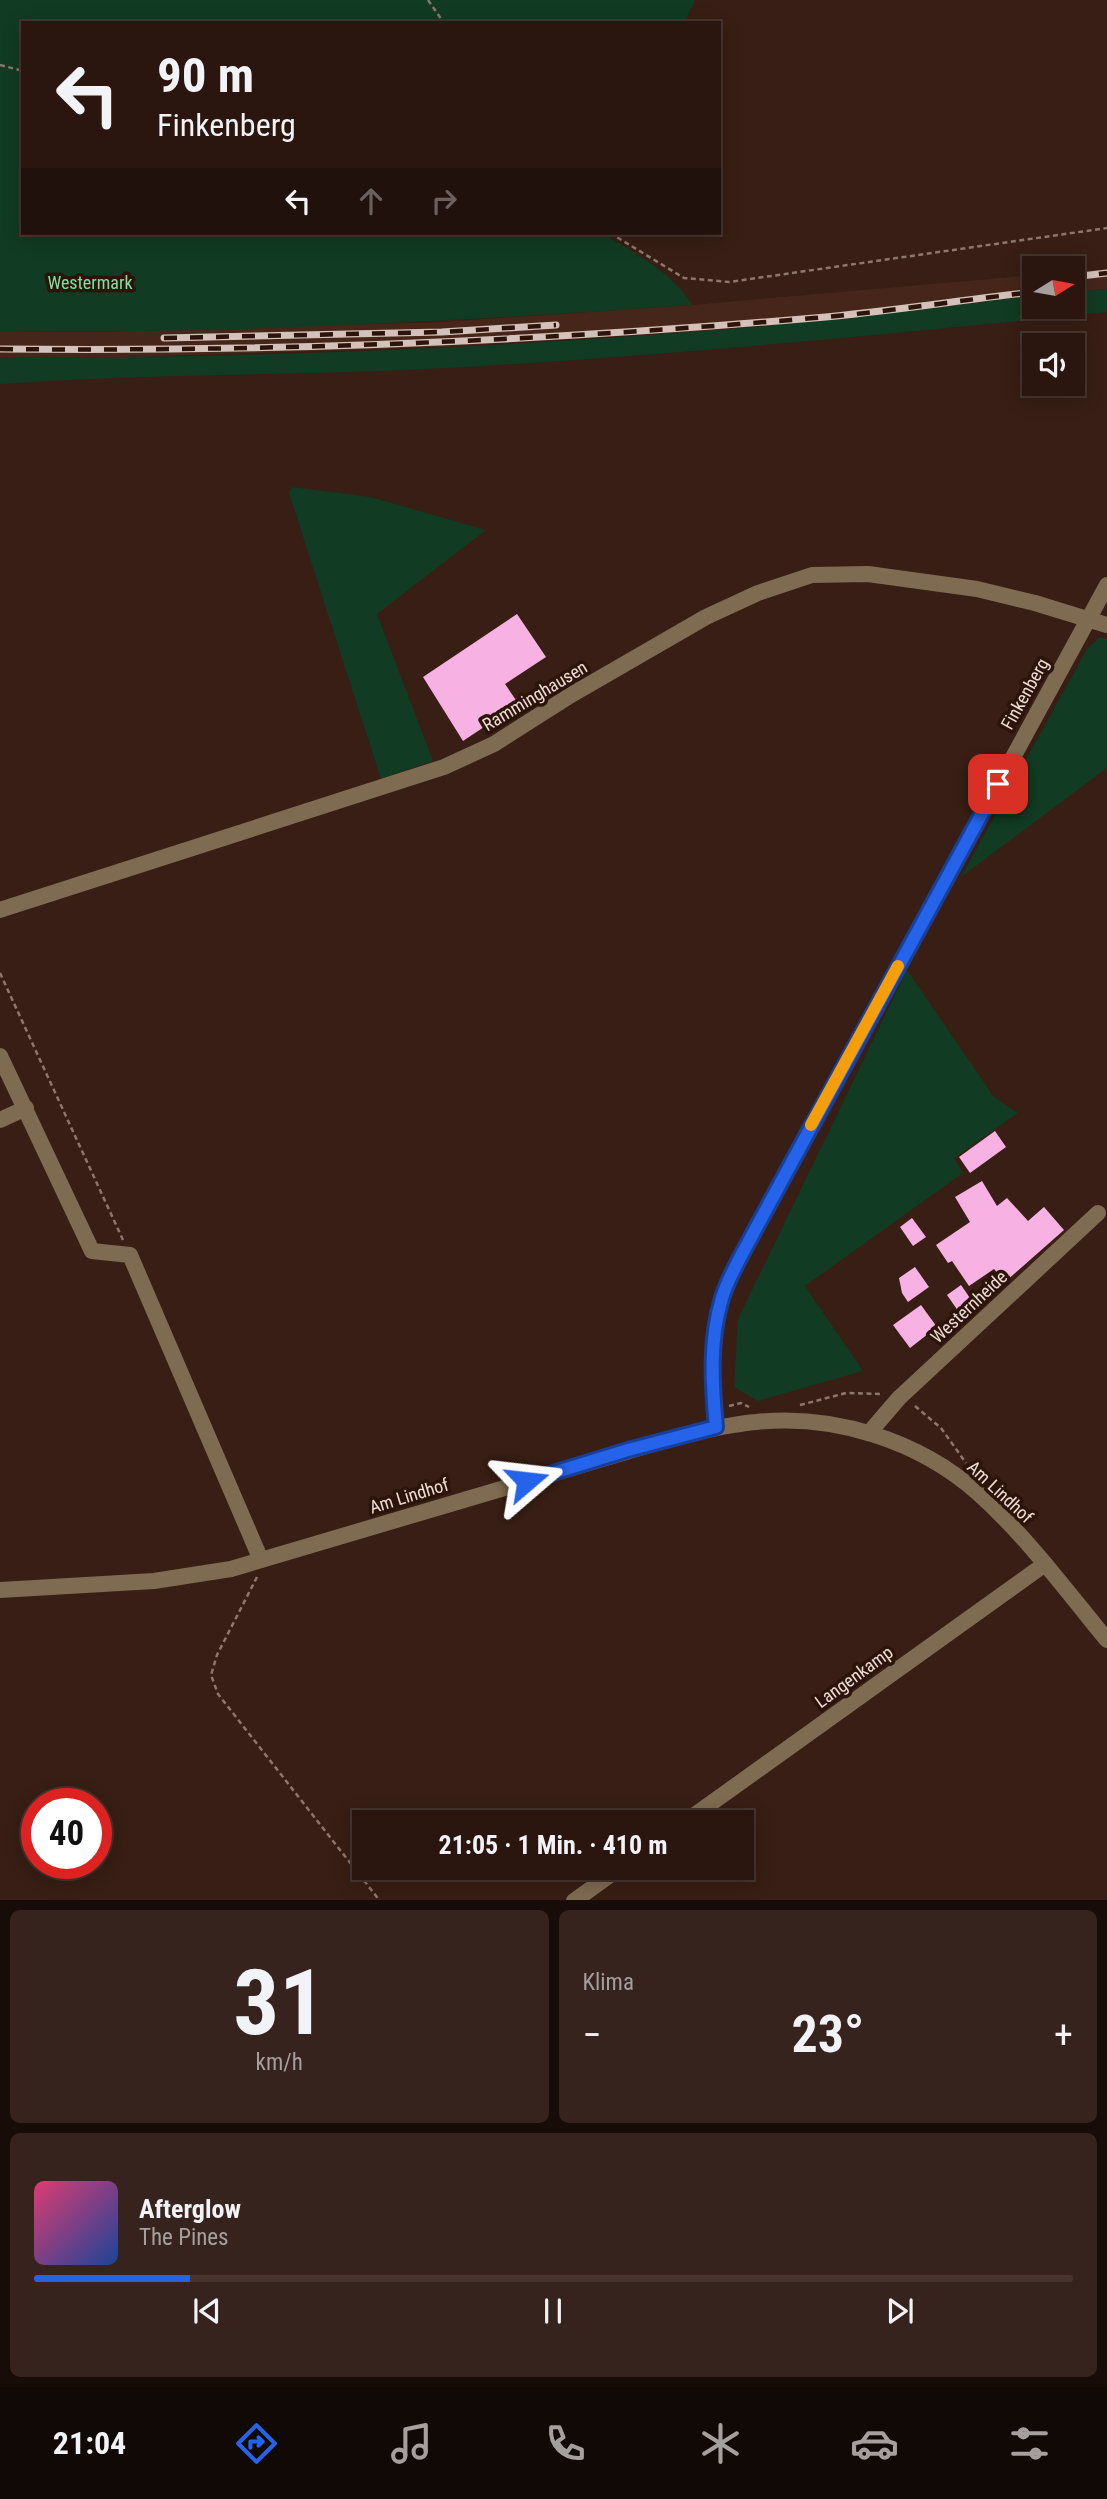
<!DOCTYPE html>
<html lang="de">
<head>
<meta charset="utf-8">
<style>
	:root { --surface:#2a160f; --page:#36231d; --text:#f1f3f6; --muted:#a59f9e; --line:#46352f; --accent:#2563eb }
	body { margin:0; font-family:"Roboto Condensed",sans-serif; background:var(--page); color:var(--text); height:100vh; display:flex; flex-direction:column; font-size:26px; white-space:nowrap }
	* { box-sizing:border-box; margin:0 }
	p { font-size:23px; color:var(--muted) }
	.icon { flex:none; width:38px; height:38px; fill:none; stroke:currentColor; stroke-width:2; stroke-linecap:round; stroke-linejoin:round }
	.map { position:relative; height:1900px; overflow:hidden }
	.side { display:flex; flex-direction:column; gap:10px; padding:10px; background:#170c08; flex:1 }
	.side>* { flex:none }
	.banner { position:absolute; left:21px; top:21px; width:700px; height:214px; border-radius:0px; box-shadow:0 4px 18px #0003,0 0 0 2px var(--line); background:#2a160f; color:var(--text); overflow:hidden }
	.needle { width:46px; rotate:79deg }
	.buttons { position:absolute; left:1022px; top:256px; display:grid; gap:14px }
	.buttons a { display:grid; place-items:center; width:63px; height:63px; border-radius:0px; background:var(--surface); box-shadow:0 4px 18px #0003,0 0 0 2px var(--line); font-size:35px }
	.speed { position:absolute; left:21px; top:1788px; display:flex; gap:14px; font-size:35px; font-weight:700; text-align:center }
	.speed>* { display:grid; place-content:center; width:91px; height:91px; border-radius:50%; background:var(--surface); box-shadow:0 4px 18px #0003,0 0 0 2px var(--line); line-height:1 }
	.speed .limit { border:10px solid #d22; background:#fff; color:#111 }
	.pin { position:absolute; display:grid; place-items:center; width:60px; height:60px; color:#fff; margin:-30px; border-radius:14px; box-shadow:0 4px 10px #0006 }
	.me { position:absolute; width:77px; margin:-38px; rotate:73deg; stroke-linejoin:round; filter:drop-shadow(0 0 5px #0008) }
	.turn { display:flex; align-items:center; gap:24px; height:147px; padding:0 21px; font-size:32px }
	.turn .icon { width:91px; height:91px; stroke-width:2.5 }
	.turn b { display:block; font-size:49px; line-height:60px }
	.lanes { display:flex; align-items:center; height:66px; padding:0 21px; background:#0003; justify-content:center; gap:35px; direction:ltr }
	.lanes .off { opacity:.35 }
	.big { font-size:52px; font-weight:700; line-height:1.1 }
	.side .tile { flex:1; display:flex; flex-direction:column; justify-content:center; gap:10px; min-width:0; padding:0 24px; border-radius:10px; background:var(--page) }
	.side .dial { align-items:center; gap:0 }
	.dial b { font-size:91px; line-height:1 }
	.song { display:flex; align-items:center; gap:21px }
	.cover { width:84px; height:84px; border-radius:10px; background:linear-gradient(135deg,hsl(340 70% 55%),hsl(220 70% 35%)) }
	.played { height:7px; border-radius:4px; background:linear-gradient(90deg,var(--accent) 15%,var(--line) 15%) }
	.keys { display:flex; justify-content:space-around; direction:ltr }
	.heat { display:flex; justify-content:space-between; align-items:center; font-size:38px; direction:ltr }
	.side .tiles { flex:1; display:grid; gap:10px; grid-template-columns:1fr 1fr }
	.tile:last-child { grid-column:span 2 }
	.trip { position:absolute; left:352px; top:1810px; width:402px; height:70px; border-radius:0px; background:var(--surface); box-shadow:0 4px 18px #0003,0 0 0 2px var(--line); font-weight:700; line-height:70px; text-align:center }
	.menu { display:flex; height:112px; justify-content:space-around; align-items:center; background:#110906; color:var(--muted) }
	.menu .icon { width:49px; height:49px }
	.menu .on { color:var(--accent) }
	.menu b { font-size:32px; color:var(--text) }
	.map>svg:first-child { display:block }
	.built { fill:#46261a }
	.green { fill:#113b22 }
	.building { fill:#f7b1e3 }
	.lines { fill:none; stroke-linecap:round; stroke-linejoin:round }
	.path { stroke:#8c766d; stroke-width:2.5; stroke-dasharray:5 3.5; stroke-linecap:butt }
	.minor { stroke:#7f6b51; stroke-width:16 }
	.rail-casing { stroke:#d4c1ba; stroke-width:7 }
	.rail { stroke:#2d140b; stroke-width:4.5; stroke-dasharray:13; stroke-linecap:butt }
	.route-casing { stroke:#184099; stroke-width:18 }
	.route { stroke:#2563eb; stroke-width:12 }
	.slow { stroke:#f59e0b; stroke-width:12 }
	.labels { text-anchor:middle; stroke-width:7; stroke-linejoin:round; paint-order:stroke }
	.park-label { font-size:18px; fill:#7de2a1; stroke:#2d140b }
	.street-label { font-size:18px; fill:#eddbd4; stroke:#2d140b }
</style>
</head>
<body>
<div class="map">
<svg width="1107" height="1901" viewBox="0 0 1107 1901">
	<rect width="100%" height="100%" fill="#381e14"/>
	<g class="built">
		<polygon points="1107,269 1107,289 1073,292 1073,272"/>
		<polygon points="1034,275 1034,296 694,332 442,347 95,358 0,357 0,331 93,332 441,322 692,305"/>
	</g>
	<g class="green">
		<path d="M0,0H695L685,23H23V233H601C631,250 675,274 692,305C462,321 231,334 0,331Z"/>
		<path d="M1107,289V312C887,334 667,356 446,368C297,376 148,373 0,384V357C231,359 462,349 692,332C806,324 920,309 1034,296V306H1073V292Z"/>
		<polygon points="292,487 371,497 486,530 377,614 433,761 381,779 289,493"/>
		<polygon points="1100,637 1107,639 1107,768 961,877 1087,649"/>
		<polygon points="907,970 994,1097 1018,1113 954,1158 963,1173 805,1286 863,1371 758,1401 734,1387 738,1319"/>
	</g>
	<g class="building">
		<polygon points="517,614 546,657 505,684 520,706 504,717 502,715 463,741 423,677"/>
		<polygon points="995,1131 1006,1147 970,1173 959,1157"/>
		<polygon points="982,1181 997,1206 1007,1198 1028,1221 1044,1207 1064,1230 1005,1282 994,1269 969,1286 952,1261 948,1263 936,1245 970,1222 955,1197"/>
		<polygon points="912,1218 926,1237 913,1246 900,1227"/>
		<polygon points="915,1267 929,1287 908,1302 902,1293 899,1278"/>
		<polygon points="961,1285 977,1308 963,1318 947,1295"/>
		<polygon points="921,1305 937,1327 910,1348 893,1325"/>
		<polygon points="953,1323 957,1329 942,1343 936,1334"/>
	</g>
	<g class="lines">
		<g class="path">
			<polyline points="428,0 444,23"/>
			<polyline points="0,65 23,71"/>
			<polyline points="610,233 684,278 729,282 1107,228"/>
			<polyline points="0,973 123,1240"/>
			<polyline points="800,1405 846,1393 883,1394"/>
			<polyline points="729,1406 741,1403 749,1407"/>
			<polyline points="915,1406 941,1428 966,1463"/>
			<polyline points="257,1577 217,1655 211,1675 218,1694 380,1901"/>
		</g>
		<g class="minor">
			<polyline points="0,910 444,767 494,744 571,695 706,617 758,593 812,575 868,574 977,589 1035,603 1107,625"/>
			<polyline points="0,1056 92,1251 130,1255 261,1560"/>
			<polyline points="0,1120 26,1108"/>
			<path d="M716,1428C712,1384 709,1341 722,1298C729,1275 744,1252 755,1230L1107,585"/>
			<polyline points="869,1433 899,1398 1098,1213"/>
			<path d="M0,1590L154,1581L231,1569L683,1435C707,1430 731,1424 756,1422C834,1414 918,1440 978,1493C1026,1536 1066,1590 1107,1640"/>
			<polyline points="685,1822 1045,1564"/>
			<polyline points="574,1901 621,1867"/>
		</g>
		<g class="rail-casing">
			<g id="rail">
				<polyline points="1073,277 1107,273"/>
				<polyline points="164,338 442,332 556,325"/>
				<path d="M0,349C271,352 543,341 814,318C887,312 961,300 1034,292"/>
			</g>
		</g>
		<use href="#rail" class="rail"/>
	</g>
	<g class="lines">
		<g class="route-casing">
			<path id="route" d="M527,1481L628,1450L716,1427C712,1384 709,1341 722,1298C729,1275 744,1251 755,1230L998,784"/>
		</g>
		<use href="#route" class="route"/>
		<polyline class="slow" points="811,1125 898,966"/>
	</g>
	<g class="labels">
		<g class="park-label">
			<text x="90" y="289">Westermark</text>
		</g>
		<g class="street-label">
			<text transform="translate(1025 694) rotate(-61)" y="6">Finkenberg</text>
			<text transform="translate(535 696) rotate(-31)" y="6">Ramminghausen</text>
			<text transform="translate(969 1307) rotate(-43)" y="6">Westernheide</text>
			<text transform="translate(1000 1492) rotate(43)" y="6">Am Lindhof</text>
			<text transform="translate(409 1496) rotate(-17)" y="6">Am Lindhof</text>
			<text transform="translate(854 1677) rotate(-36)" y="6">Langenkamp</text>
		</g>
	</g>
</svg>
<div class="buttons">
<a><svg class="needle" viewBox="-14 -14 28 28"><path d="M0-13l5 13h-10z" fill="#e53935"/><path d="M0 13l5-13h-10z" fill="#a59f9e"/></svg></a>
<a><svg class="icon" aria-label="sound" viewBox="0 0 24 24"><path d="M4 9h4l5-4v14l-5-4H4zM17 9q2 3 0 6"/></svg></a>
</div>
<div class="speed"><div class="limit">40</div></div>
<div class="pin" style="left:998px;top:784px;background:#d93025"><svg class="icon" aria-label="arrive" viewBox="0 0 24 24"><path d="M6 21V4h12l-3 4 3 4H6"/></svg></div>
<svg class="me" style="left:527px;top:1481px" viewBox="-20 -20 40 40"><path d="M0-17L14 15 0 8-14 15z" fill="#2563eb" stroke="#fff" stroke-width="4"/></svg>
<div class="trip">21:05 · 1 Min. · 410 m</div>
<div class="banner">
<div class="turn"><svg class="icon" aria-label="left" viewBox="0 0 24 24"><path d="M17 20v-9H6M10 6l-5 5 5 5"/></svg><div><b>90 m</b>Finkenberg</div></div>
<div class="lanes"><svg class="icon" aria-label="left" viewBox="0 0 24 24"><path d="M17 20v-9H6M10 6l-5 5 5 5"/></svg><svg class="icon off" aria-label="ahead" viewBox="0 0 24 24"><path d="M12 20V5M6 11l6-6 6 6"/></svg><svg class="icon off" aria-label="right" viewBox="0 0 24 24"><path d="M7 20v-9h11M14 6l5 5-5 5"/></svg></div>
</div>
</div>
<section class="side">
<div class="tiles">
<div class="tile dial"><b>31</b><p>km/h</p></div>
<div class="tile"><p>Klima</p>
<div class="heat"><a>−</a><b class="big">23°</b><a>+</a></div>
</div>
<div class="tile">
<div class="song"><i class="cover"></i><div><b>Afterglow</b><p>The Pines</p></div></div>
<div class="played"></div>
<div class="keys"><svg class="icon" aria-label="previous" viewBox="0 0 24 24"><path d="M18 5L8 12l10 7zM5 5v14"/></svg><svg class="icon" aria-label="pause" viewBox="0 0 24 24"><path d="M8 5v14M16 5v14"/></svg><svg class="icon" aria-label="next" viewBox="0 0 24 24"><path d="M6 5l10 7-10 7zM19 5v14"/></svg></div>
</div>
</div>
</section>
<nav class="menu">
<b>21:04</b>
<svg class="icon on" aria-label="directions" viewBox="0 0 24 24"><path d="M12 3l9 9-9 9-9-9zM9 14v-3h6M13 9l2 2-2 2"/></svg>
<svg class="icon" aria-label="music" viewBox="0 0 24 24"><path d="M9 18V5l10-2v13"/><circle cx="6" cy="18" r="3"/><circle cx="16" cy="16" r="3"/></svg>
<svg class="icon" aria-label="phone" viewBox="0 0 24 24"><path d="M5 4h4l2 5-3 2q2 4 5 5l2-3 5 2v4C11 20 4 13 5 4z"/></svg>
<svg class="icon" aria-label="climate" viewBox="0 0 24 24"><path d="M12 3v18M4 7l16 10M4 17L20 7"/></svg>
<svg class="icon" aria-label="car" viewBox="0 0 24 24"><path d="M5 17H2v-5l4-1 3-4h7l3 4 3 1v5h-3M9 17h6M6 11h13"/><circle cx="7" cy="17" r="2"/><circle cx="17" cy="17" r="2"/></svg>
<svg class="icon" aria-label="filters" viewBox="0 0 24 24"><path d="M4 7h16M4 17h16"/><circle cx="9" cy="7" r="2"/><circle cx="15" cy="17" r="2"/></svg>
</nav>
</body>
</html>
